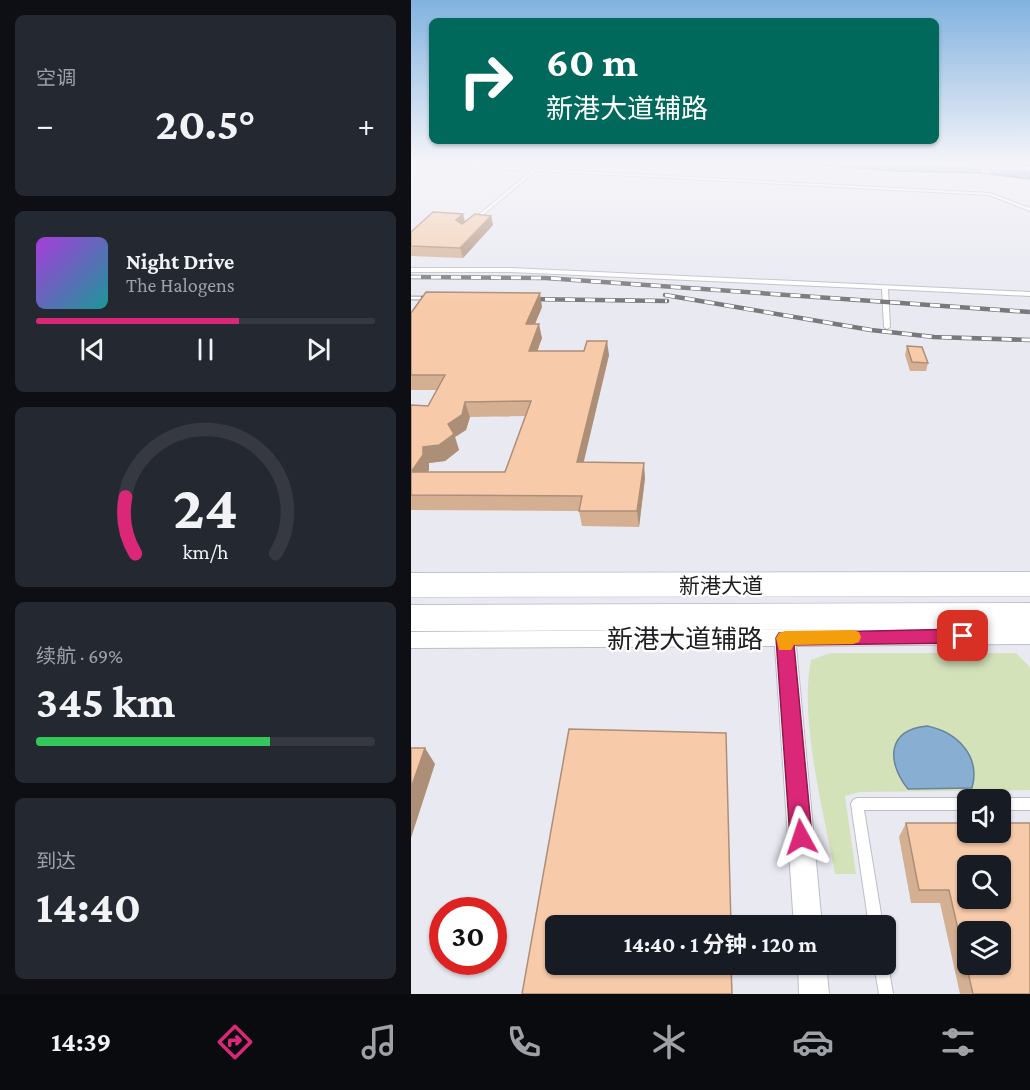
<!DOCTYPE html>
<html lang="zh">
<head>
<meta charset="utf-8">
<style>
	:root { --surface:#171b24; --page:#242831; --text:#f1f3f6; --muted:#9ea1a6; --line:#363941; --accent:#db2777 }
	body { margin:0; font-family:"Crimson Pro","Noto Sans SC",serif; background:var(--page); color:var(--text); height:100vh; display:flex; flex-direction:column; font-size:22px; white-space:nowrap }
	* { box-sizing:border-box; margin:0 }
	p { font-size:20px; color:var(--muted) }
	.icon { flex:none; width:33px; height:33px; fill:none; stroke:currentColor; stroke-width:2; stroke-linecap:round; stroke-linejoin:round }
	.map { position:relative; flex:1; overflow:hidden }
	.panel { display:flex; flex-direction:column; gap:15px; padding:15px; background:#0d0f14; width:411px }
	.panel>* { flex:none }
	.hud { position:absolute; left:18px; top:18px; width:510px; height:126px; border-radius:9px; box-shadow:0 2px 4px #0004; background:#00695c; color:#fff; overflow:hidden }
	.buttons { position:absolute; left:546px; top:789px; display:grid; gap:12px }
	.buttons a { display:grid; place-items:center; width:54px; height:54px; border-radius:9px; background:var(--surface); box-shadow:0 2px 4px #0004; font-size:30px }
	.speed { position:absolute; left:18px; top:897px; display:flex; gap:12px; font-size:30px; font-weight:700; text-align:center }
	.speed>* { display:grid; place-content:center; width:78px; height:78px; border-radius:50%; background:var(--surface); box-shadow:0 2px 4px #0004; line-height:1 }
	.speed .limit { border:9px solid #d22; background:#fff; color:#111 }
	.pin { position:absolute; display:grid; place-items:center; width:51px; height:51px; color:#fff; margin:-26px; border-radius:12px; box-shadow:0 3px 9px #0006 }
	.me { position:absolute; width:66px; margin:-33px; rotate:355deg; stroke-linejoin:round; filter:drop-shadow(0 0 4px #0008) }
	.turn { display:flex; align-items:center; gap:21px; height:126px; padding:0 18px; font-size:27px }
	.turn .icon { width:78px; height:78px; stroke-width:2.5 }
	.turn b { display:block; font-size:42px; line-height:51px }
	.big { font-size:45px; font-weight:700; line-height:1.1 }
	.panel .widget { flex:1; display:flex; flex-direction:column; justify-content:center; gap:9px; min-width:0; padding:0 21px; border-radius:9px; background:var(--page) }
	.panel .dial { align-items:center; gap:0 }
	.dial svg { height:156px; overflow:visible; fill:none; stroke:var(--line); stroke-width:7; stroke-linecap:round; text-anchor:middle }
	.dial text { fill:var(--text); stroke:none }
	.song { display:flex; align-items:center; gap:18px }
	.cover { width:72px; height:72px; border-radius:9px; background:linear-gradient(135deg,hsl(280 70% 55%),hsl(180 70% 35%)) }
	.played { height:6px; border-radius:3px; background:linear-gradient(90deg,var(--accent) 60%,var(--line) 60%) }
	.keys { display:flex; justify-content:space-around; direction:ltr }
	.heat { display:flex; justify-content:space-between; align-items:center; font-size:33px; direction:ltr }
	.charge { height:9px; border-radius:4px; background:linear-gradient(90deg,#34c759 69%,var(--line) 0) }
	.trip { position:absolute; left:134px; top:915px; width:351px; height:60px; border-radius:9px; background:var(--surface); box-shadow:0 2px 4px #0004; font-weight:700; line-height:60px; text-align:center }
	.menu { display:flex; height:96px; justify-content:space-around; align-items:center; background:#090b0e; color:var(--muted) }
	.menu .icon { width:42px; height:42px }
	.menu .on { color:var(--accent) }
	.menu b { font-size:27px; color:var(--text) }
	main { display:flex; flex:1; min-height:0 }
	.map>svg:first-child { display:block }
	.green { fill:#d4e2b9 }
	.water { fill:#88aed2; stroke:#68839d; stroke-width:1.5 }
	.pier { fill:#e9e9f2 }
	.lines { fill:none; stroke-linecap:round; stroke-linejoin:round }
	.lane-casing { stroke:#bebec6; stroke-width:2 }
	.street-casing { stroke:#bebec6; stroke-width:2 }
	.primary-casing { stroke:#bebec6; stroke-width:1 }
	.lane { fill:#fff; fill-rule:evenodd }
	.street { fill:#fff; fill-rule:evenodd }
	.primary { fill:#fff; fill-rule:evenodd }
	.rail-casing { stroke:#78787d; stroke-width:4.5 }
	.rail { stroke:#fff; stroke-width:3; stroke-dasharray:10; stroke-linecap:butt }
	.wall { fill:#d4af92; fill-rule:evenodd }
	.shaded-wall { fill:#ad8e77 }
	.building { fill:#f7cbaa; stroke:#ad8e77; stroke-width:1.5; fill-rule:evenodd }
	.route { fill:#db2777; stroke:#8e194d; stroke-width:1.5 }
	.slow { fill:#f59e0b }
	.labels { text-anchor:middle; stroke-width:4.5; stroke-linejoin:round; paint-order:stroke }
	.street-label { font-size:21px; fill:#1e1e21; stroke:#fff }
	.near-street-label { font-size:26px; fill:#1e1e21; stroke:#fff }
</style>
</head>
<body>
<main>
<section class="panel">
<div class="widget"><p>空调</p>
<div class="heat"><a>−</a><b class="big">20.5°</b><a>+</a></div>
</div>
<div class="widget">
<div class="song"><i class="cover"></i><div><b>Night Drive</b><p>The Halogens</p></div></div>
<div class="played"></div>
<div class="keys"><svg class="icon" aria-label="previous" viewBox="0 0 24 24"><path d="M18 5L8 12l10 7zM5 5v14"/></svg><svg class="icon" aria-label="pause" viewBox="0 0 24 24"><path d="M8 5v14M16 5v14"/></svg><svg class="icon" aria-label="next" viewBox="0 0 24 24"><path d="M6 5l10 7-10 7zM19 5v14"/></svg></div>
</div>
<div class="widget dial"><svg viewBox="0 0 100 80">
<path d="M14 69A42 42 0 1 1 86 69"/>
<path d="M14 69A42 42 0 0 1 9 40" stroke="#db2777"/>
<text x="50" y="56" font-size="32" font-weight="700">24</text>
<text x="50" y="72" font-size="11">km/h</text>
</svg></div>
<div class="widget"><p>续航 · 69%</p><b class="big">345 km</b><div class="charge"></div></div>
<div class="widget"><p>到达</p><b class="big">14:40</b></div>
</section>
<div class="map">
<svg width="619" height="994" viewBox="0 0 619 994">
	<rect width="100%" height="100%" fill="#e9e9f2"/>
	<path class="green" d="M419,653H605L619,667V790L449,792L434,796L445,874H424C413,813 388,719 400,660Z"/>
	<g class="water">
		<polygon points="385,163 619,163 619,179 571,173 484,171"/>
		<path d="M516,726C546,732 570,756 561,788L497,789C476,763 475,730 516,726Z"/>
	</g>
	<polygon class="pier" points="526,163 619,166 619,170 578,169 580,174 571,173 569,168 527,166"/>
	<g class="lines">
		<g class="lane-casing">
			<g id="lane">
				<polygon points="67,163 71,163 68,166 579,193 619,208 619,211 578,195 125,171 62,223 60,222 60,221 120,171 63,168 63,166"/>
				<polygon points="0,268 100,268 619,292 619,296 477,289 479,327 476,329 473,327 471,289 100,272 0,272"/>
				<polygon points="446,798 556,798 560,800 556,800 556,810 453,810 472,926 458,926 440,804 442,800"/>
				<polygon points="590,798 619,798 619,810 590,810 590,800 586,800"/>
				<polygon points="474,958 477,964 482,994 468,994 463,964 474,964"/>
			</g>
		</g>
		<g class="street-casing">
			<g id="street">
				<polygon points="619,628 619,644 385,646 411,926 383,926 364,646 0,648 0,632"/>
				<polygon points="387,964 415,964 418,994 388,994"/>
			</g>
		</g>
		<g class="primary-casing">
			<g id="primary">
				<polygon points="619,572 619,596 0,597 0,573"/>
				<polygon points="619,603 619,629 0,631 0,605"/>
			</g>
		</g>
		<use href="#lane" class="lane"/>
		<use href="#street" class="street"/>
		<use href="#primary" class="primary"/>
		<g class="rail-casing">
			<g id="rail">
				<polyline points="0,277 135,278 619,312"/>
				<polyline points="254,295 460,330 523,337 619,340"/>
				<polyline points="0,298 27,298"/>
				<polyline points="114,299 256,301"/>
			</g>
		</g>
		<use href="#rail" class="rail"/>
	</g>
	<g class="wall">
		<polygon points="52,214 54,221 80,216 82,225 52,258 0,256 0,232"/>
		<path d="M131,307L124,324L131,338L126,351L198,355L172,462L234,478L228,527L171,526L168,511L0,510V405L17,406L26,390H0V313ZM114,416L94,472H17L18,470V463L34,461L48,450L44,437L55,430L59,417Z"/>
		<polygon points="496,346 517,363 515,371 499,371 494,355"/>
		<polygon points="495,823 619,994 549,994 529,903 500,903 488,837"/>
	</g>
	<g class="shaded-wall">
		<polygon points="52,214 54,223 48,230 45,220"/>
		<polygon points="80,216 82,225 52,258 49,248"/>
		<polygon points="129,293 131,307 118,338 115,324"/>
		<polygon points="128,324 131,338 121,366 118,351"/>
		<polygon points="196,341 198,355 169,478 166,462"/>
		<polygon points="54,402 59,417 55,430 44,437 48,450 34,461 18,463 18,470 6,488 0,472 12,447 37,424"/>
		<polygon points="233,463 234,478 228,527 226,511"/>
		<polygon points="14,748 24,764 0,838 0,788"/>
	</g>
	<g class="building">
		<polygon points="22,212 52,214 45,220 51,224 64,214 80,216 49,248 0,246 0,232"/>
		<polygon points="15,292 129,293 115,324 128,324 118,351 173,351 176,341 196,341 166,462 233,463 226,511 168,511 171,496 0,495 0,472 94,472 120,401 54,402 51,415 37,424 43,434 28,445 12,447 12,455 0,472 0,405 17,406 34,375 0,375 0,313"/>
		<polygon points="496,346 511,347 517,363 501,362"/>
		<polygon points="158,729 315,733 320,926 144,926 144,964 320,964 321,994 111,994"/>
		<polygon points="0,748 14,748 0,788"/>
		<path d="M495,823H556V832H590V823H619V994H562L538,890H508ZM556,866H590V898H556ZM556,932H590V964H556Z"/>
	</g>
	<linearGradient id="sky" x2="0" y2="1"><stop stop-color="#81b2df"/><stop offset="0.54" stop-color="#f5f5f9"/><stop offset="1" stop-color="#f5f5f9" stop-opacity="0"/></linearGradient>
	<rect width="619" height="302" fill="url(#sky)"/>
	<polygon class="route" points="552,629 558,631 560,636 558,641 552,643 383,645 401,837 397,844 390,848 383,844 379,837 365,638 368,633"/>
	<polygon class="slow" points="442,630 448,632 450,637 448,642 442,644 383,645 380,650 368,650 365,638 368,633 374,631"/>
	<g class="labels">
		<g class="street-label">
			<text x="310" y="593">新港大道</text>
		</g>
		<g class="near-street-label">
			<text x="274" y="648">新港大道辅路</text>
		</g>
	</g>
</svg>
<div class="buttons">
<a><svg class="icon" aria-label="sound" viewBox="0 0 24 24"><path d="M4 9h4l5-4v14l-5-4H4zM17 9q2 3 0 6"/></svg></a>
<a><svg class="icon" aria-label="search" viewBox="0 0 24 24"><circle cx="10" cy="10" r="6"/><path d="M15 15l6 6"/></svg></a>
<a><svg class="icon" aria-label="layers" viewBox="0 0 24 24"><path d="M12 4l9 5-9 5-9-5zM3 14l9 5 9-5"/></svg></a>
</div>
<div class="speed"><div class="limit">30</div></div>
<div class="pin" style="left:552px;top:636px;background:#d93025"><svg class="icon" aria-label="arrive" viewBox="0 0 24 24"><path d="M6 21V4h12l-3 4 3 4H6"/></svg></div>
<svg class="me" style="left:390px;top:837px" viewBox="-20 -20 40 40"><path d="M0-17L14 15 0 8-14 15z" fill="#db2777" stroke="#fff" stroke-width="4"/></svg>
<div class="trip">14:40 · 1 分钟 · 120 m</div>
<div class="hud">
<div class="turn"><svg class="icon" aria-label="right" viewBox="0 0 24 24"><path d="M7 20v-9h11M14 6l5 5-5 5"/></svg><div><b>60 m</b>新港大道辅路</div></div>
</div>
</div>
</main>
<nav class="menu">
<b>14:39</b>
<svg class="icon on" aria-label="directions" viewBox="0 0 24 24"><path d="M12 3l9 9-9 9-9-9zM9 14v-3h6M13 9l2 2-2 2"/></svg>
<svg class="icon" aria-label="music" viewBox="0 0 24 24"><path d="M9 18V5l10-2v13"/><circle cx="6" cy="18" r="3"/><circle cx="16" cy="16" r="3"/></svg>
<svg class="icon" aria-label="phone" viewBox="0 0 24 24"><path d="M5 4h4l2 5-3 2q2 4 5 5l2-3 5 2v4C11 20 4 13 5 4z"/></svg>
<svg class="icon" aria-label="climate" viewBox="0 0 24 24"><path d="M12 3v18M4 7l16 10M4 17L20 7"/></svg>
<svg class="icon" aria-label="car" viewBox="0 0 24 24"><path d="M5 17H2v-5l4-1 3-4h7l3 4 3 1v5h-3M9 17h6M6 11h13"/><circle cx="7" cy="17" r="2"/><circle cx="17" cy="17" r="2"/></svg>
<svg class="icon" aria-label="filters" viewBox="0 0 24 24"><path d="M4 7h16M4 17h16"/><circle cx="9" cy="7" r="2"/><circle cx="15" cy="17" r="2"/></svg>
</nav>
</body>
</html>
